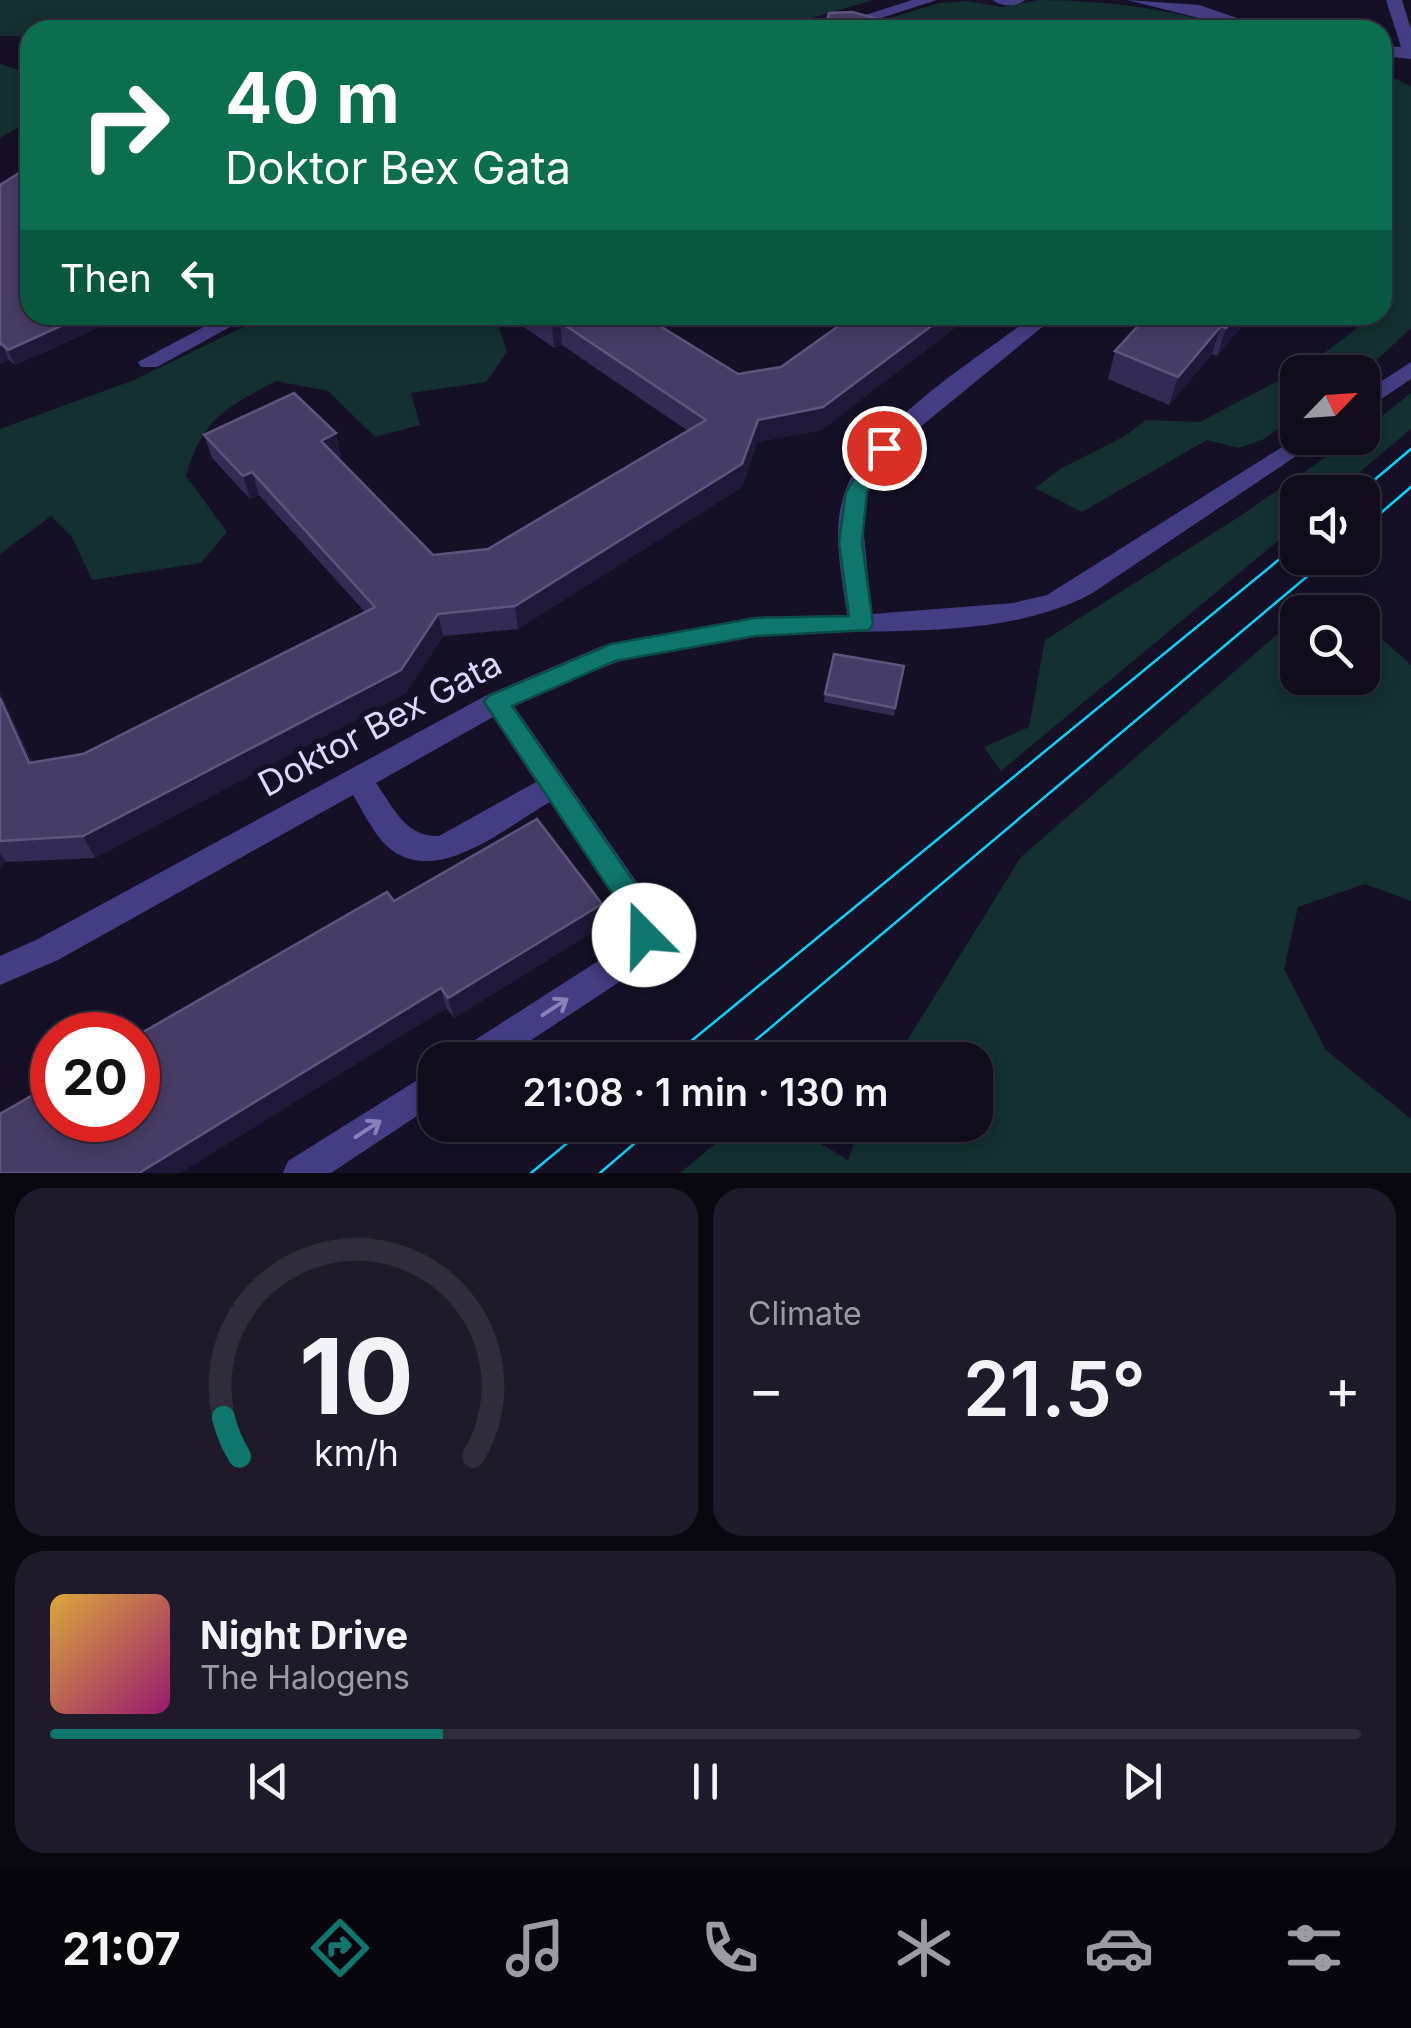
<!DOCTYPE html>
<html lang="en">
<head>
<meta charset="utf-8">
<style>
	:root { --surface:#100c1c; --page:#1e1a29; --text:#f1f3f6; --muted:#9c9ba3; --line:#302c3b; --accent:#0f766e }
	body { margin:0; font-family:Inter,sans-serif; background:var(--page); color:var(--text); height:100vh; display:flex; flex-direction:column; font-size:38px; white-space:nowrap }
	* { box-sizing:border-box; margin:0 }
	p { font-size:32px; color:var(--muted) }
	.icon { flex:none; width:55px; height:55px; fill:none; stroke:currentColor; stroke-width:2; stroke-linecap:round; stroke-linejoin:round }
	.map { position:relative; height:1173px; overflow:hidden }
	.panel { display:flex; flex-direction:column; gap:15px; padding:15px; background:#09070f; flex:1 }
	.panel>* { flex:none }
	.guide { position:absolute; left:20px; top:20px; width:1372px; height:305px; border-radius:30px; box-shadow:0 5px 15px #0003,0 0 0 2px var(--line); background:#0b6e4f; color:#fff; overflow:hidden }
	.needle { width:65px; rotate:65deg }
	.buttons { position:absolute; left:1280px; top:355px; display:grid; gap:20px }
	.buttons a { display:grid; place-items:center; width:100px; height:100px; border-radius:20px; background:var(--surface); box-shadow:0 5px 15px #0003,0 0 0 2px var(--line); font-size:50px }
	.speed { position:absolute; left:30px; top:1012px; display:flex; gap:20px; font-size:50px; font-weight:700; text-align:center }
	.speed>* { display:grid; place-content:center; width:130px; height:130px; border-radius:50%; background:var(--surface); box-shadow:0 5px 15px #0003,0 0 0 2px var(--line); line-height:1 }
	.speed .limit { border:15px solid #d22; background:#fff; color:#111 }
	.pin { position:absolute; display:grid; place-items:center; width:85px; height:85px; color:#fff; margin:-42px; border:5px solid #fff; border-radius:50%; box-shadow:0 2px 10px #0007 }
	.me { position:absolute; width:110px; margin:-55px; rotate:338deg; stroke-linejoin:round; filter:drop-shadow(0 0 8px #0008) }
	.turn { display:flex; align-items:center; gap:35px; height:210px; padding:0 40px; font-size:45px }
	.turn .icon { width:130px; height:130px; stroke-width:2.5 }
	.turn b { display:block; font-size:70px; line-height:85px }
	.then { display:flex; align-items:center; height:95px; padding:0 40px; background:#0003; gap:20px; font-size:38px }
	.big { font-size:75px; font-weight:600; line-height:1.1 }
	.panel .tile { flex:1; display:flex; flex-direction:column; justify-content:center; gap:15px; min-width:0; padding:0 35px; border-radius:30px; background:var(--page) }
	.panel .dial { align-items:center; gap:0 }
	.dial svg { height:260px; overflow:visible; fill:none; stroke:var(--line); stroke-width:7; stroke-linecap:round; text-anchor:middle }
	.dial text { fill:var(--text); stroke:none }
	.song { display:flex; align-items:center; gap:30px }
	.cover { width:120px; height:120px; border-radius:15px; background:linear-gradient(135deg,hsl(40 70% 55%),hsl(320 70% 35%)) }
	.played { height:10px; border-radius:5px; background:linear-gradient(90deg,var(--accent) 30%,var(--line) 30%) }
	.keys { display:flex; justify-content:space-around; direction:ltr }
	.heat { display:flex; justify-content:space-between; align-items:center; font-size:55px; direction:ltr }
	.panel .tiles { flex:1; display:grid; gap:15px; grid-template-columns:1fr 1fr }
	.tile:last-child { grid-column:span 2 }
	.trip { position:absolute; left:418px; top:1042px; width:575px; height:100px; border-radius:30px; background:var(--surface); box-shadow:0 5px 15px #0003,0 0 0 2px var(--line); font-weight:600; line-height:100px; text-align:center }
	.dock { display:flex; height:160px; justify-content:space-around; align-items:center; background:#06050b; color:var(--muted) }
	.dock .icon { width:70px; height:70px }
	.dock .selected { color:var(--accent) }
	.dock b { font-size:45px; color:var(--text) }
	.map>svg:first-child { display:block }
	.green { fill:#132f30 }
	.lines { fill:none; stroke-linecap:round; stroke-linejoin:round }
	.minor { fill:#433d83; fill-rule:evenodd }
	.tram { stroke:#09d3f7; stroke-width:2.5 }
	.wall { fill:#342a53 }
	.shaded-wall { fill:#201839 }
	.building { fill:#463c65; stroke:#5e547d; stroke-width:2.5 }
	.oneway { stroke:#8882ba }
	.route { fill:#0f766e; stroke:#0a4d48; stroke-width:2.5 }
	.labels { text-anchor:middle; stroke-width:10; stroke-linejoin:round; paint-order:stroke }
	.street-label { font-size:35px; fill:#ddd6fe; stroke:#151026 }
</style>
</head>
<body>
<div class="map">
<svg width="1411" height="1173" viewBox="0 0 1411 1173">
	<rect width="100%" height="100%" fill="#151026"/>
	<g class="green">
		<polygon points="0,0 873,0 772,30 30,30 30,36 0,36"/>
		<path d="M1040,0C1109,0 1176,10 1241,30H850L939,3L968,1L1002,7Z"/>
		<polygon points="0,64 30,74 30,121 0,138"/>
		<polygon points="1383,73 1411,86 1411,328 1363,373 1298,372 1297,416 1262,440 1239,448 1207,440 1082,512 1035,488 1060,469 1125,436 1146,420 1200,422 1310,364 1374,315 1382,315"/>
		<path d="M268,315H495L507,352L486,382L411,393L420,425L375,437L328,391L276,381C225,408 203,418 186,476L227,532L201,563L92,580L72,537L51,516L0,554V429L134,380Z"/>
		<polygon points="1411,393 1411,429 1336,492 1298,492 1297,525 1001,771 984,747 1029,727 1045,640 1237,518 1354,438 1362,438 1363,431"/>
		<polygon points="1297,617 1298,678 1362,678 1363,622 1411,665 1411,901 1365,884 1298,907 1284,969 1326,1050 1411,1119 1411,1173 680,1173 738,1125 789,1125 848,1160 861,1125 975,1125 975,1060 895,1060 1021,857"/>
	</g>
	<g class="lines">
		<g class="minor">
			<polygon points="912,0 937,0 844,30 819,30"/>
			<path d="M993,0H1025C1018,7 1000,7 993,0Z"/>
			<polygon points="1127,0 1199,5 1272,30 1247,30"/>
			<polygon points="1386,0 1402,0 1411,29 1411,59 1382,56 1382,46 1401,47"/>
			<polygon points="226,315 252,315 157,367 141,367 138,362"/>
			<path d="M1034,315H1057L919,428L877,475L868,493L863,526L872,614L1013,603L1047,595L1298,437L1323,438L1091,594C991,646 863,624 754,637C718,641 645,652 612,664C579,676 547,692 514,706L650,901L659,935L645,965L501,1060H457L461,1049L623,945L629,934L625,914L550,802C507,826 436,889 388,847C374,835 363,811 353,795L58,960L0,985V956L36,940L487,695L602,646L755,617L847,615C842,576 831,530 845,492C871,422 976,360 1034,315ZM493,717L536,782L439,836C405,837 394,808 376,783Z"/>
			<polygon points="1411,362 1411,379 1362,412 1362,394"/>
			<polygon points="435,1069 435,1104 331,1173 283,1173 288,1161"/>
		</g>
		<g class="tram">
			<polyline points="1360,492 1411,449"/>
			<polyline points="1362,529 1411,487"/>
			<polyline points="668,1060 1298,544"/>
			<polyline points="732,1060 1329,558"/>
			<polyline points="531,1173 589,1125"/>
			<polyline points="600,1173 656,1125"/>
		</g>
	</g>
	<g class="wall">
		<polygon points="0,185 30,315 119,315 89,332 15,365 9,360 0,364"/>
		<polygon points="507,315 642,315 822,430 757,442 742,487 518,629 443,636 406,693 95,858 6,862 0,869 0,692 32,762 83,754 365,612 259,495 250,499 212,458 204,435 341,456 338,458 433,555 488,549 688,431 562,345 554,348"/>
		<polygon points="1251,315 1217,356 1212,354 1169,405 1108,379 1115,351"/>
		<polygon points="904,666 894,716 824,702 825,694"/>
		<polygon points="394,901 602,904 604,925 454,1018 446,1008 180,1173 0,1173"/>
	</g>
	<g class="shaded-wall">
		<polygon points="85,315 119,315 89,332 15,365 8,350"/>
		<polygon points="946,315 972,315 822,430 757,442 742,487 518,629 515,606 758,420"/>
		<polygon points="1237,315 1251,315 1217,356 1226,328"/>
		<polygon points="560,322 562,345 554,348 552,325"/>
		<polygon points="1221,326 1212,354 1169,405 1178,377"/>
		<polygon points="2,344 9,360 0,364 0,345"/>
		<polygon points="336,433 341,456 327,463 321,441"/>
		<polygon points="252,472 259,495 250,499 243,476"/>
		<polygon points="438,614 443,636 406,693 95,858 83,836"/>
		<polygon points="0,692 41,784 29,763 0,698"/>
		<polygon points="0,853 6,862 0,869"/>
		<polygon points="602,904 604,925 454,1018 448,998"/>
		<polygon points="441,988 446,1008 180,1173 139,1173"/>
	</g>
	<g class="building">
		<polygon points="852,12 918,30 824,30 829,13"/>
		<polygon points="30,166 30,315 85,315 8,350 2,344 0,345 0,185"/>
		<polygon points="537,315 642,315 738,374 781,367 854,315 946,315 823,407 758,420 742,464 515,606 438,614 401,670 83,836 0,841 0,698 29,763 83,754 375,607 252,472 243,476 204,435 294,393 336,433 321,441 433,555 488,549 706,420 560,322 552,325"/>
		<polygon points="1148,315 1237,315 1226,328 1221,326 1178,377 1115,351"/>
		<polygon points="834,654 904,666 895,708 825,694"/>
		<polygon points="537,819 602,904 448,998 441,988 139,1173 0,1173 0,1114 52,1084 52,1120 138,1120 138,1035 387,892 394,901"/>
	</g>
	<defs><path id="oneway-shaft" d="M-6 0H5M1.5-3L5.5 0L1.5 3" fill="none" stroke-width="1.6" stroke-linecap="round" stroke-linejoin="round" transform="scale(2.5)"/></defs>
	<g class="oneway">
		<use href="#oneway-shaft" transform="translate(555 1007) rotate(-33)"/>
		<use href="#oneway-shaft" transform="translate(368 1129) rotate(-33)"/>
	</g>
	<polygon class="route" points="884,441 894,448 867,492 862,542 873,624 869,630 755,636 615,661 512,706 648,902 658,935 654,944 644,948 634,944 626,914 484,702 488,696 611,644 755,618 849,616 839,542 846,492 876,443"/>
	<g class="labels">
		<g class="street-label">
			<text transform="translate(380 724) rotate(-28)" y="12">Doktor Bex Gata</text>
		</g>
	</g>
</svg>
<div class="buttons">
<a><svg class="needle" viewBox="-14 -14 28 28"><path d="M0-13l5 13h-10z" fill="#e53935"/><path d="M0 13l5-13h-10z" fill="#9c9ba3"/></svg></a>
<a><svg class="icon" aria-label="sound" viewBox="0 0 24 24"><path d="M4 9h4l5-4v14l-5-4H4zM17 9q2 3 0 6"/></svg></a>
<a><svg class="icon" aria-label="search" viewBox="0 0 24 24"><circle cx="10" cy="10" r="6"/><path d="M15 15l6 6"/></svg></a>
</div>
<div class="speed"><div class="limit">20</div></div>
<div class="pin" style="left:884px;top:448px;background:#d93025"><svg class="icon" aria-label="arrive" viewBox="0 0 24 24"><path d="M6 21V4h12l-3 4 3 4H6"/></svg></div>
<svg class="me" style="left:644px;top:935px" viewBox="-20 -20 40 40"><circle r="19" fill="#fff"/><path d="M0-13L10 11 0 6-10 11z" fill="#0f766e"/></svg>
<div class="trip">21:08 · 1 min · 130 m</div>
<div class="guide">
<div class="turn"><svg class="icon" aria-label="right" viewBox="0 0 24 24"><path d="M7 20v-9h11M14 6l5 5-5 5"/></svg><div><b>40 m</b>Doktor Bex Gata</div></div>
<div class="then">Then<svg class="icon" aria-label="left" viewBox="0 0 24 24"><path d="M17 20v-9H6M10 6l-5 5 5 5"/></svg></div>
</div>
</div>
<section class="panel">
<div class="tiles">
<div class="tile dial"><svg viewBox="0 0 100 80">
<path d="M14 69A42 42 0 1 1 86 69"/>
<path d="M14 69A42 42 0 0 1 9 57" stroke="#0f766e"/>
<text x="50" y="56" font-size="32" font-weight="700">10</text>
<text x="50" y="72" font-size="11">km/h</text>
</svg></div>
<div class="tile"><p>Climate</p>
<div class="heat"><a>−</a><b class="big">21.5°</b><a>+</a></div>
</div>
<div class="tile">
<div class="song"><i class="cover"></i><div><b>Night Drive</b><p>The Halogens</p></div></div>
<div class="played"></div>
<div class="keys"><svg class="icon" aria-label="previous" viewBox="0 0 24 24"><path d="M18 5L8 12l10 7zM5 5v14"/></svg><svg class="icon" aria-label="pause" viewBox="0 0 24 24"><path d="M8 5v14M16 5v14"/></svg><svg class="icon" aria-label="next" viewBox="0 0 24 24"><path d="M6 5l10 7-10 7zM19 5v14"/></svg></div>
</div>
</div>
</section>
<nav class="dock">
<b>21:07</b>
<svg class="icon selected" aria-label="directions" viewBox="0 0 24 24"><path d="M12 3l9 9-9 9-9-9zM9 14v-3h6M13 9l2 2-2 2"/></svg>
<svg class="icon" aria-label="music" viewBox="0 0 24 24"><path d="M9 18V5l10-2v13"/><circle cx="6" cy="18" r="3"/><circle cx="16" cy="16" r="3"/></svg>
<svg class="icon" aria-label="phone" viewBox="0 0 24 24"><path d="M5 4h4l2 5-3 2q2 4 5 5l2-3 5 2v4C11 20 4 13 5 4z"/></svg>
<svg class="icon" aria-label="climate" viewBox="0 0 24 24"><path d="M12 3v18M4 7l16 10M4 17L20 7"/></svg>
<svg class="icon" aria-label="car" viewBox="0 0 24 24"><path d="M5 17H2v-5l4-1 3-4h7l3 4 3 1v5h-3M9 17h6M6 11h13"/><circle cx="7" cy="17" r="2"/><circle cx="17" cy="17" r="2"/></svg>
<svg class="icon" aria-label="filters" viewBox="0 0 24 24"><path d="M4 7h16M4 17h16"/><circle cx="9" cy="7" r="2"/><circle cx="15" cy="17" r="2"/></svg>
</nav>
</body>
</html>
